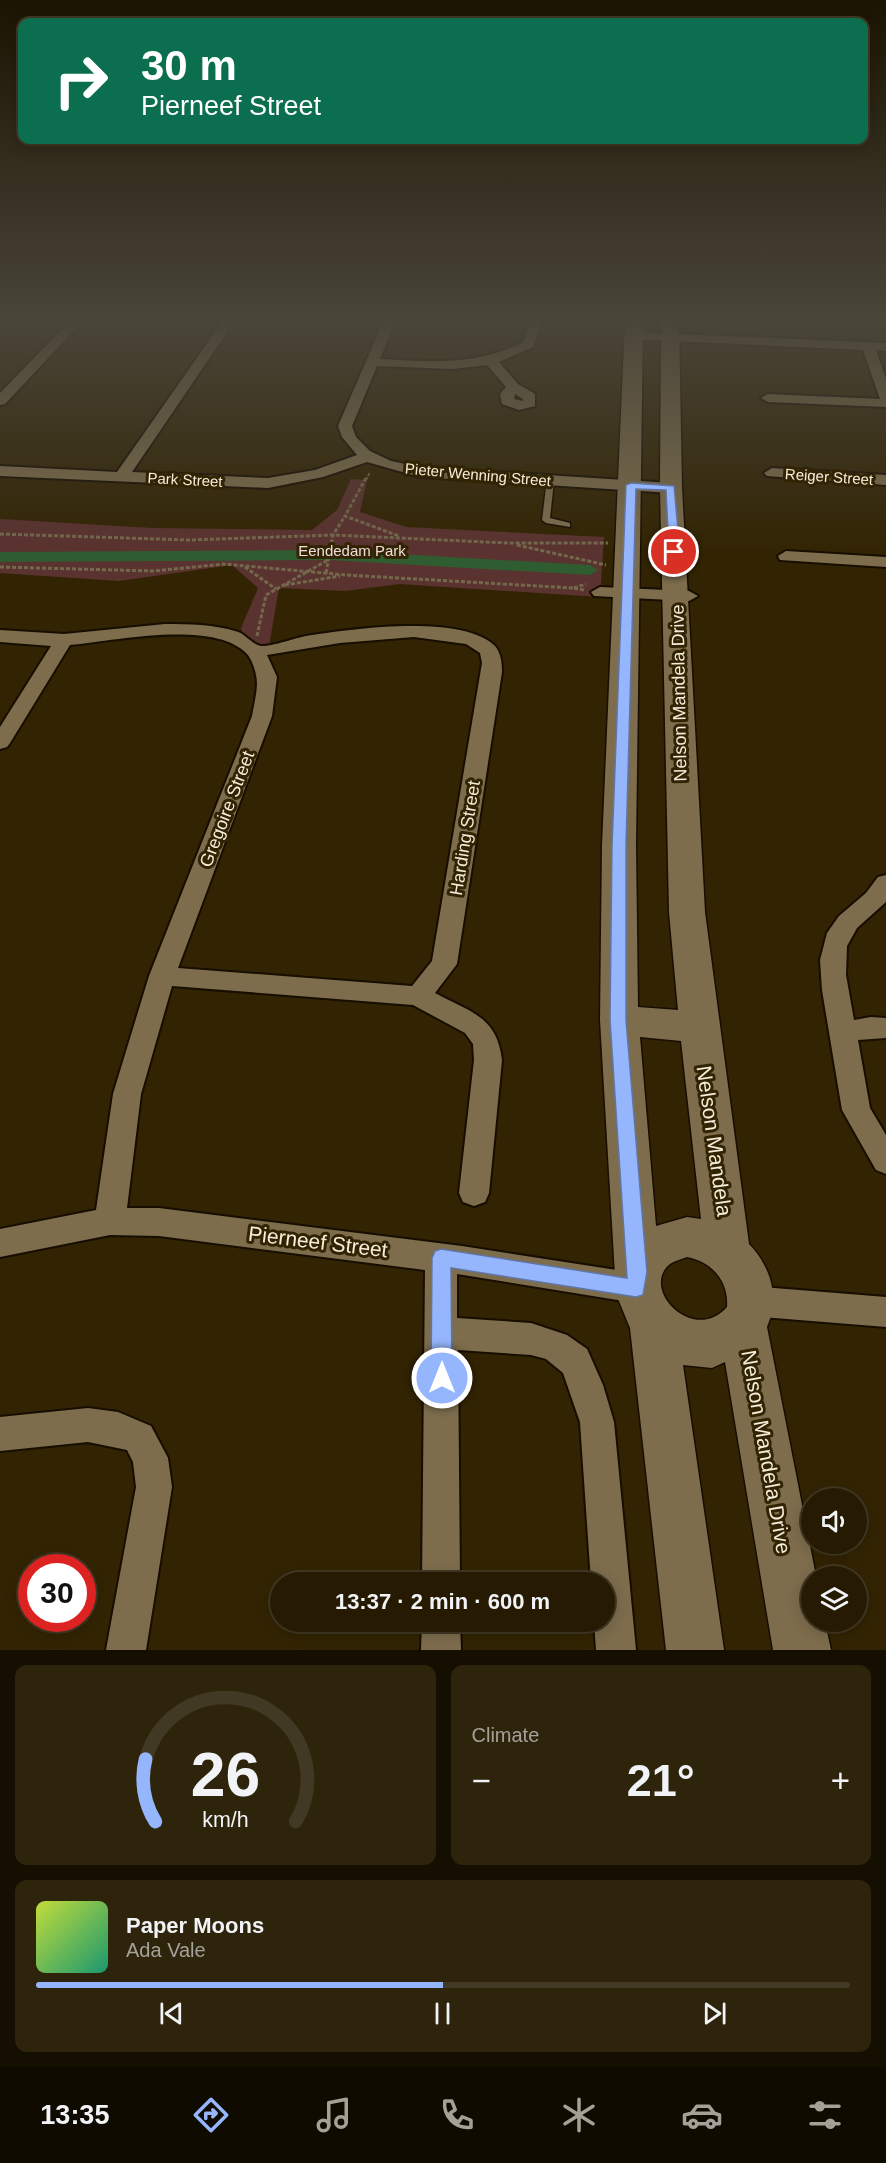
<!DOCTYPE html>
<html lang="en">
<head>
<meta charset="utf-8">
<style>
	:root { --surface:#261b02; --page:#2e240c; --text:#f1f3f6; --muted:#a4a199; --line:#423924; --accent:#95b6fd }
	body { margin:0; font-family:Arial,sans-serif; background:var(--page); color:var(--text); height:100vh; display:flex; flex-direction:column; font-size:22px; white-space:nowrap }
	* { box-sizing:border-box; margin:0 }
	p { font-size:20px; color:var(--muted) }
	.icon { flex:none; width:33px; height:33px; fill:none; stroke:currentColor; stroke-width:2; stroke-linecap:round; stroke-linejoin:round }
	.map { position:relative; height:1650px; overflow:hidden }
	.drawer { display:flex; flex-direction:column; gap:15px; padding:15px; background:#150f01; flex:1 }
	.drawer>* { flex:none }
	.guide { position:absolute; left:18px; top:18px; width:850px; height:126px; border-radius:12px; box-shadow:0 3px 15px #0003,0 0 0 2px var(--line); background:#0b6e4f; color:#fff; overflow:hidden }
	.tools { position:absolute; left:801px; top:1488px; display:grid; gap:12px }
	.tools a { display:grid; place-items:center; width:66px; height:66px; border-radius:50%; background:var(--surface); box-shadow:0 3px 15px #0003,0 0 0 2px var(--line); font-size:30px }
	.speed { position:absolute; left:18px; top:1554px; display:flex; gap:12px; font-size:30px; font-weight:700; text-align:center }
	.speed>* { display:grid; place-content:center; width:78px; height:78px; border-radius:50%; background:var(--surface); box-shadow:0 3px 15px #0003,0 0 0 2px var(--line); line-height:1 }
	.speed .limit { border:9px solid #d22; background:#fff; color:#111 }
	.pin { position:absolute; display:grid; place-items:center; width:51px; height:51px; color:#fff; margin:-26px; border:3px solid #fff; border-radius:50%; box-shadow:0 2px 6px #0007 }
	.me { position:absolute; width:66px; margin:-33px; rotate:0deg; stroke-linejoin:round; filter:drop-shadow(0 0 4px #0008) }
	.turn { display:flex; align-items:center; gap:21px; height:126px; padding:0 24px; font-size:27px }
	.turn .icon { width:78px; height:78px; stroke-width:2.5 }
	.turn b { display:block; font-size:42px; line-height:51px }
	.big { font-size:45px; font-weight:700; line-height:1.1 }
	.drawer .card { flex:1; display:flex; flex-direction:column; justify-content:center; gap:9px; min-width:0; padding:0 21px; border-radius:12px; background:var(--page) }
	.drawer .dial { align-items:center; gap:0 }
	.dial svg { height:156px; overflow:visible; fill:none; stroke:var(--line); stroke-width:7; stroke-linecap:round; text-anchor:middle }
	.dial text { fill:var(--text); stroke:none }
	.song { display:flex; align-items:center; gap:18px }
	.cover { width:72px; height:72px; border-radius:9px; background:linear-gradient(135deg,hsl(70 70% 55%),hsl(160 70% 35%)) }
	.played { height:6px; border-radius:3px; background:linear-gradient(90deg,var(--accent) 50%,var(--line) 50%) }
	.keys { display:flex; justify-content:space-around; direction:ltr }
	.heat { display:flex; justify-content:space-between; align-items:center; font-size:33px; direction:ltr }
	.drawer .tiles { flex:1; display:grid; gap:15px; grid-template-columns:1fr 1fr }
	.card:last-child { grid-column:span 2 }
	.trip { position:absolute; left:270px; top:1572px; width:345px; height:60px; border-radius:30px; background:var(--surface); box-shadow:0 3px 15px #0003,0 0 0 2px var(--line); font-weight:700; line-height:60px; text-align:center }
	.dock { display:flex; height:96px; justify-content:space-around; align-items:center; background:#0f0b01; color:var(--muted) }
	.dock .icon { width:42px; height:42px }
	.dock .on { color:var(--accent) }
	.dock b { font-size:27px; color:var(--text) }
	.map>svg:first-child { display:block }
	.green { fill:#5a322f }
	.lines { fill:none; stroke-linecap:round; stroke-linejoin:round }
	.canal { fill:#2f5d31; fill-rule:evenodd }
	.lane-casing { stroke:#170d00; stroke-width:3 }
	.street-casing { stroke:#170d00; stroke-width:4 }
	.secondary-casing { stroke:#170d00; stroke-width:3 }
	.path-far1 { stroke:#74684c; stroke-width:2; stroke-dasharray:3 1.5; stroke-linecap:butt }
	.path { stroke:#74684c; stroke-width:3; stroke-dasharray:4 2; stroke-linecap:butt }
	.lane { fill:#7d6d4d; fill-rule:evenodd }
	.street { fill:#7d6d4d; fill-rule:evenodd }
	.secondary { fill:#7d6d4d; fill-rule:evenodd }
	.route { fill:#95b6fd; stroke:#6176a4; stroke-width:1.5 }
	.labels { text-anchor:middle; stroke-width:6; stroke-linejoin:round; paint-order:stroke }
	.far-street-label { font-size:15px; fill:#f5ecda; stroke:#322403 }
	.far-park-label { font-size:15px; fill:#f1dcda; stroke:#322403 }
	.street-label { font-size:18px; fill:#f5ecda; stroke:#322403 }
	.near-street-label { font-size:21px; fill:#f5ecda; stroke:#322403 }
</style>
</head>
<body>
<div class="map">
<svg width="886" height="1650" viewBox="0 0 886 1650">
	<rect width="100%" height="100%" fill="#322403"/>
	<polygon class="green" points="351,479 367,480 360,512 406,527 604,537 600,597 400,584 345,591 279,588 269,646 246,647 241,628 258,588 232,565 119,581 0,573 0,519 152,528 312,530 337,510"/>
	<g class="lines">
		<polygon class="canal" points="329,550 590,565 598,570 590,575 329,560 0,562 0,552"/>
		<g class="lane-casing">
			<polygon id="lane" points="547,479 554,481 550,518 570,523 570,527 546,523 542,520"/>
		</g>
		<g class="street-casing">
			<g id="street">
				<polygon points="69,322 82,322 5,404 0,405 0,393"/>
				<path d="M222,322H234L132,472L268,478L315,470L357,455L342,437L338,426L383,322H395L380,359C430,362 477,366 523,342L531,322H543L533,347L499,362L518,384L535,394V406L519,410L502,404L500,394L506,387L487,365L453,369L377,366L352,426L356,437L370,451L391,461L420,467L671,483L679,488L671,493L420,477L367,462L323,477L268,488L0,476V466L117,472ZM515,394L523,399V401L514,399Z"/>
				<polygon points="633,332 886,343 886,351 876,350 886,379 886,407 768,402 761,398 768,394 880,399 863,350 629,339 627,336"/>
				<polygon points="772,468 886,475 886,485 767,476 764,473"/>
				<polygon points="786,551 886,557 886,567 780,560 778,556"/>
				<polygon points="600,587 689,591 698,596 689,601 594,596 591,592"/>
				<path d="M165,624C189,624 214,624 238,632C245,634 253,645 261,646C271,647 295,638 306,636C349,629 462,613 495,646C501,653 502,663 502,672L457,964L435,993C470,1012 497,1016 502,1060L489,1193L485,1202L474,1206L463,1202L459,1193L474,1060L473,1044L465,1033L413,1005L172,986L141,1094L127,1208H159L462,1246L636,1273L647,1277L652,1288L647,1299L636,1303L457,1274V1318L531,1323L567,1335L587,1349L603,1385L614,1422L636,1650H596L594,1622H604V1582H591L580,1422L563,1373L546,1359L531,1355L458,1350L460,1582H422L425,1270L159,1236L110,1235L0,1257V1229L96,1210L113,1094L149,976L252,716C254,704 259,686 256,675C255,669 251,658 247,654C214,619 114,641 70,645L10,743L7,747L0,749V727L51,646L0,642V630L64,634ZM414,637L466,644L480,653L482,663L432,961L412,986L178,968L272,716L277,677L267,655L340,643Z"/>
				<polygon points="886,875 886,902 857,928 847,946 846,975 854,1020 871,1017 886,1018 886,1038 858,1040 870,1108 886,1135 886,1174 876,1170 842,1110 822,990 820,960 827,933 839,916 866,893 878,877"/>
				<polygon points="751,1286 886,1297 886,1327 751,1316 740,1312 735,1301 740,1290"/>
				<polygon points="88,1408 118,1412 151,1426 168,1458 172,1487 146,1650 106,1650 136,1487 133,1462 127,1450 88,1442 0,1451 0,1417"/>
				<polygon points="422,1622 460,1622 461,1650 421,1650"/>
			</g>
		</g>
		<g class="secondary-casing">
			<path id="secondary" d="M625,322H643L636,845L638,1007L678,1010L669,912L660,488L661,322H679L682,488L705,912L749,1244C771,1267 780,1297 767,1327L816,1576H812V1622H825L831,1650H773L725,1362L712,1368L683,1365L724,1650H666L630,1328L614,1289L615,1275L600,1020L602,845ZM640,1037L681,1041L701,1219L687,1217L656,1226ZM687,1257C712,1262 729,1281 727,1307C694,1345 639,1289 670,1264C674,1261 682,1259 687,1257Z"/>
		</g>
		<polyline class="path-far1" points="366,480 370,472"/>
		<g class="path">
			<polyline points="366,478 345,516 399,536"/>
			<polyline points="0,534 189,540 333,535 508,543 608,543"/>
			<polyline points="517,545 606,565"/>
			<polyline points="0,567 154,571 224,564 346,575 573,588"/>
			<polyline points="245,567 276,589"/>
			<polyline points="326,573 333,535 345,516"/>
			<polyline points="285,585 340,576"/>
			<polyline points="584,590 573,588 586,584"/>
			<polyline points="257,636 266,595 328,560"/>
		</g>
		<use href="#lane" class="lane"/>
		<use href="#street" class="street"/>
		<use href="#secondary" class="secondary"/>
	</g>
	<linearGradient id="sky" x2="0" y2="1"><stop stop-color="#1c1402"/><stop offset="0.58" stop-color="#494539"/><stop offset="1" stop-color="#494539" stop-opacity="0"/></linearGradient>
	<rect width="886" height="553" fill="url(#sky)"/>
	<polygon class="route" points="631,483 674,486 680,552 674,555 669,552 666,490 636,489 626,845 626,1020 647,1272 643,1295 636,1297 451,1268 452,1378 449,1385 442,1388 434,1385 431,1378 432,1258 435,1251 441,1249 627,1278 610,1020 612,845 626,485"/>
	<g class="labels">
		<g class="far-street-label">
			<text transform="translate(478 475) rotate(5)" y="5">Pieter Wenning Street</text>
			<text transform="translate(829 477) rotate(4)" y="5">Reiger Street</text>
			<text transform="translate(185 480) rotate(3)" y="5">Park Street</text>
		</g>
		<g class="far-park-label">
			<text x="352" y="556">Eendedam Park</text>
		</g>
		<g class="street-label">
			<text transform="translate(679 693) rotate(-91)" y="6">Nelson Mandela Drive</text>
			<text transform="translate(227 809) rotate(-69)" y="6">Gregoire Street</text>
			<text transform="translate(465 838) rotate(-81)" y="6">Harding Street</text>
		</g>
		<g class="near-street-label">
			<text transform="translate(714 1141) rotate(82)" y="7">Nelson Mandela</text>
			<text transform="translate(318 1242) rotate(7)" y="7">Pierneef Street</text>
			<text transform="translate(766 1452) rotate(80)" y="7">Nelson Mandela Drive</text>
		</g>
	</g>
</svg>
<div class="tools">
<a><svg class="icon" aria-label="sound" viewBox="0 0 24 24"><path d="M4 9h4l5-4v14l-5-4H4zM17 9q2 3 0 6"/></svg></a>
<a><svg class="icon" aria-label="layers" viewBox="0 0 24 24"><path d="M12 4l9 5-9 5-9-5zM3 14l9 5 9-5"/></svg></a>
</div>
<div class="speed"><div class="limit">30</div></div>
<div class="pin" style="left:674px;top:552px;background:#d93025"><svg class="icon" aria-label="arrive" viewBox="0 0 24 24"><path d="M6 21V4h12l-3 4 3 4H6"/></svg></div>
<svg class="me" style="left:442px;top:1378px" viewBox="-20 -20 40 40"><circle r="17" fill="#95b6fd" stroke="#fff" stroke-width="3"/><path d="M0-11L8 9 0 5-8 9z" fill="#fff"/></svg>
<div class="trip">13:37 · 2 min · 600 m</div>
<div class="guide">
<div class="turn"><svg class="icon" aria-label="right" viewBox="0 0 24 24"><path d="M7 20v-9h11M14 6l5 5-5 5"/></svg><div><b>30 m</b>Pierneef Street</div></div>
</div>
</div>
<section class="drawer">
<div class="tiles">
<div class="card dial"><svg viewBox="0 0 100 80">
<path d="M14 69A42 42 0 1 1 86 69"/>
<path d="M14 69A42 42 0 0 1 9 37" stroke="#95b6fd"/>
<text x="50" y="56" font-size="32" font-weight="700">26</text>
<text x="50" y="72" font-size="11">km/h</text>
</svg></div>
<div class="card"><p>Climate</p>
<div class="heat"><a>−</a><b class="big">21°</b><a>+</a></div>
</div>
<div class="card">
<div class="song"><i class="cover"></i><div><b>Paper Moons</b><p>Ada Vale</p></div></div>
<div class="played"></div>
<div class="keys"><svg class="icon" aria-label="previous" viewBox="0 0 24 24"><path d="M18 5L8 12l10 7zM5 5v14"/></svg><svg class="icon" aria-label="pause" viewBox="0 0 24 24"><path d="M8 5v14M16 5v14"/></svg><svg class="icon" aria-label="next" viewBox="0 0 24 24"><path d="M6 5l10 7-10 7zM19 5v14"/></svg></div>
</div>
</div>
</section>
<nav class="dock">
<b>13:35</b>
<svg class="icon on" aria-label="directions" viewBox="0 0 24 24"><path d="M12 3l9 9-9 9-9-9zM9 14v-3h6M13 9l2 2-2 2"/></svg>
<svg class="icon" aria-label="music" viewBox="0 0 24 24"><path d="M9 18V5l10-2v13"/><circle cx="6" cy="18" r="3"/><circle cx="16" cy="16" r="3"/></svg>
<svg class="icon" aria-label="phone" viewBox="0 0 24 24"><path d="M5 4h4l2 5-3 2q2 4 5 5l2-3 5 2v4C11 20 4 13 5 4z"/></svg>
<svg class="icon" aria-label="climate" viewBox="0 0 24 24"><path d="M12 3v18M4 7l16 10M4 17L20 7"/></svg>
<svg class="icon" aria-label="car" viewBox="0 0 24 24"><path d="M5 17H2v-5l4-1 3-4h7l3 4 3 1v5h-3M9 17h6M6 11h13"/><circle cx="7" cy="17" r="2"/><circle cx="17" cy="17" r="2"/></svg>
<svg class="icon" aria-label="filters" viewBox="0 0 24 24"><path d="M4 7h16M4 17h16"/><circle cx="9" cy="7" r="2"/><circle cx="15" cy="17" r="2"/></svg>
</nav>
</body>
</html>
